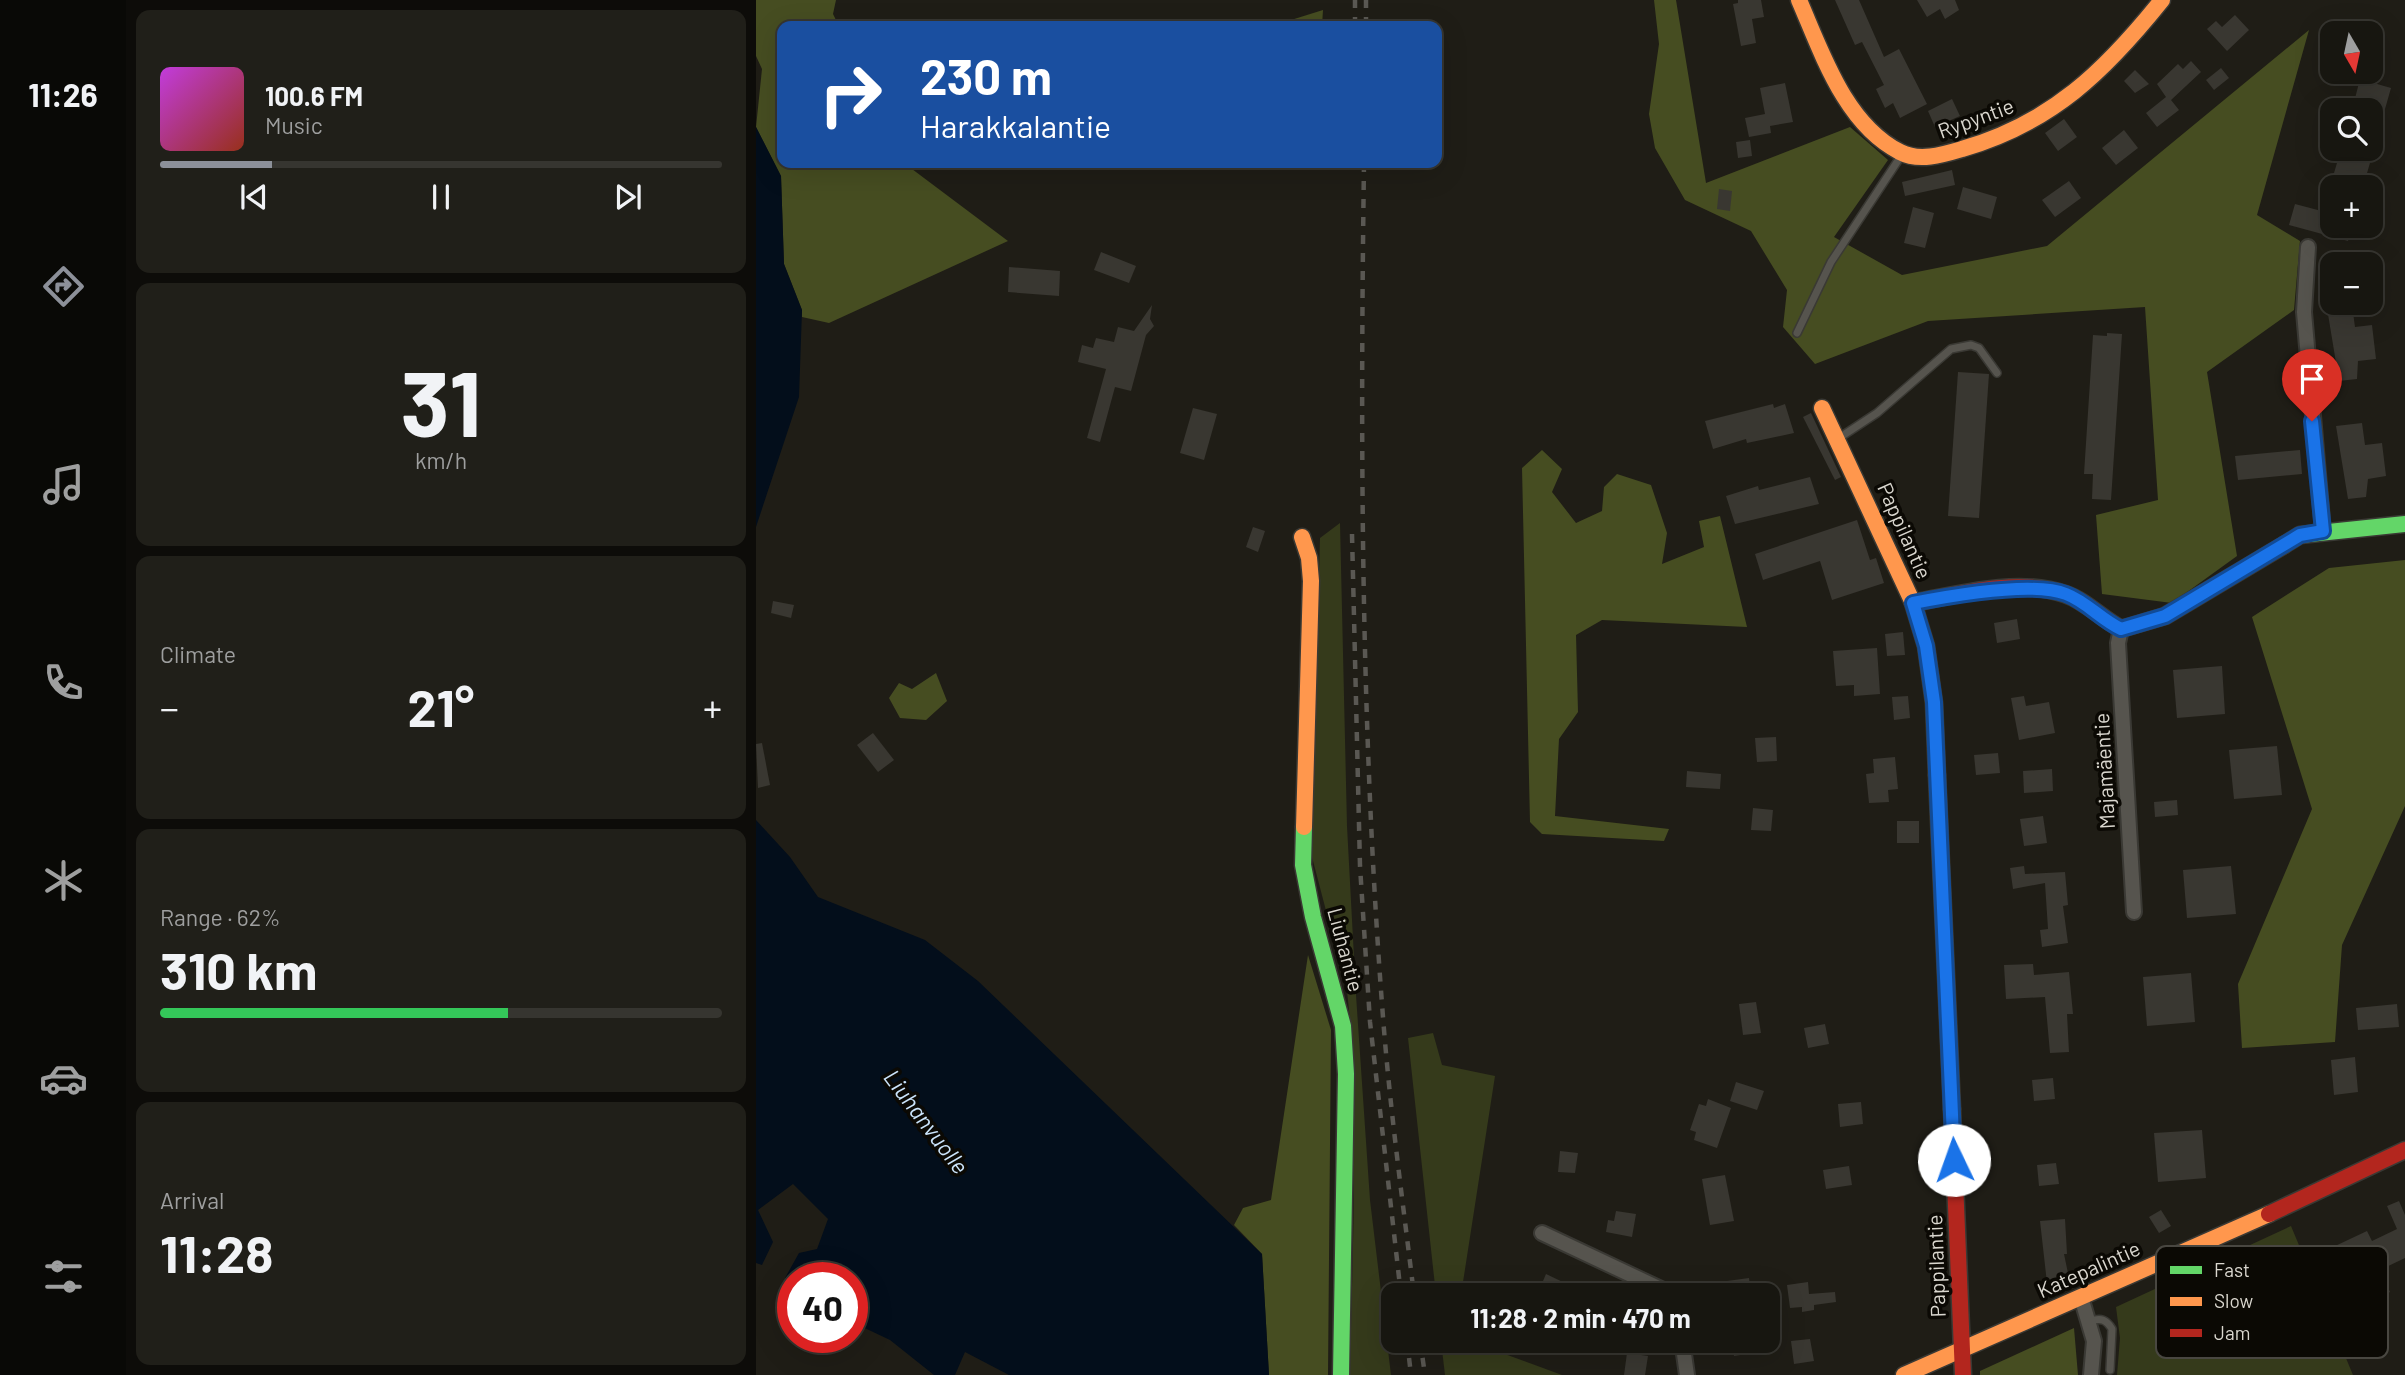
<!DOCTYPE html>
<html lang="en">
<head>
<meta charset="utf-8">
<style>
	:root { --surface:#171610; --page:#201f19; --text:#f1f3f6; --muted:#9e9f9f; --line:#363530; --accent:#8c9099 }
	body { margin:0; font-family:Barlow,sans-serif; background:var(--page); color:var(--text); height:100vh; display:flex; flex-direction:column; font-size:26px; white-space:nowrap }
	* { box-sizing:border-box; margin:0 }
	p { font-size:23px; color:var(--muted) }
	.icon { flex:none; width:38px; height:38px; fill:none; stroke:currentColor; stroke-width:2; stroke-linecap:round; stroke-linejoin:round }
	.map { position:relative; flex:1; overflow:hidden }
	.drawer { display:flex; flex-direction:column; gap:10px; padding:10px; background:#0d0c09; width:630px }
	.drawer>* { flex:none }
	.banner { position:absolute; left:21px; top:21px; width:665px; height:147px; border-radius:14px; box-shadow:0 7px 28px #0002,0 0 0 2px var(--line); background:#1a4fa0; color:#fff; overflow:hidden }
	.needle { width:46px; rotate:171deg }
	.buttons { position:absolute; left:1564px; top:21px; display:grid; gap:14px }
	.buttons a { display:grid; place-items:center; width:63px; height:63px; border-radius:14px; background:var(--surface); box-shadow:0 7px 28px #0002,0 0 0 2px var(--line); font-size:35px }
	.speed { position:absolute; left:21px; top:1262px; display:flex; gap:14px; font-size:35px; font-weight:700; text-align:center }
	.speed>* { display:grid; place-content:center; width:91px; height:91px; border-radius:50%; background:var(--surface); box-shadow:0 7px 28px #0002,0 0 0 2px var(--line); line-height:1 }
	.speed .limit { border:10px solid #d22; background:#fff; color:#111 }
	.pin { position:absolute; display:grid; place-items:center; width:60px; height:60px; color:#fff; margin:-72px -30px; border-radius:50% 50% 50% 0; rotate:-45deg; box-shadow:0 0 7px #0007 }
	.pin .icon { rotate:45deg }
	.me { position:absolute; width:77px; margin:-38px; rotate:357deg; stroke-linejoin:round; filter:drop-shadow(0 0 5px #0008) }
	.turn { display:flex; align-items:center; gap:24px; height:147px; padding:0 28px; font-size:32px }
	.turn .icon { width:91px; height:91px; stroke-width:2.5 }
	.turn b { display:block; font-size:49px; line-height:60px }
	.big { font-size:52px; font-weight:700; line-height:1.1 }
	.drawer .card { flex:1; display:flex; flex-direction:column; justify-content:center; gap:10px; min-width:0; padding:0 24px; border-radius:14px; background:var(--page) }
	.drawer .dial { align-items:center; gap:0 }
	.dial b { font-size:91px; line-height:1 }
	.song { display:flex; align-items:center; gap:21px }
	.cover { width:84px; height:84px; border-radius:10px; background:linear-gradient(135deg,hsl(290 70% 55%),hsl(10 70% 35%)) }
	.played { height:7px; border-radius:4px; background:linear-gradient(90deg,var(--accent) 20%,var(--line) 20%) }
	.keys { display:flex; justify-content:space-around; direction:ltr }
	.heat { display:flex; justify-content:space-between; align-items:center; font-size:38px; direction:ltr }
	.charge { height:10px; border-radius:5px; background:linear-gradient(90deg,#34c759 62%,var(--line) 0) }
	.trip { position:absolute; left:625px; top:1283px; width:399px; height:70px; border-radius:14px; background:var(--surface); box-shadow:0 7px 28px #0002,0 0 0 2px var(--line); font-weight:700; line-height:70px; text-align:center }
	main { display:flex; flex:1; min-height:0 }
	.tabs { display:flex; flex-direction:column; width:126px; justify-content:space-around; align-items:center; background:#090906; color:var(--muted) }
	.tabs .icon { width:49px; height:49px }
	.tabs .selected { color:var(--accent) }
	.tabs b { font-size:32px; color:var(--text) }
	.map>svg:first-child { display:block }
	.green { fill:#353a1b }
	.forest { fill:#464d21 }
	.water { fill:#030e1b }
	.building { fill:#393731 }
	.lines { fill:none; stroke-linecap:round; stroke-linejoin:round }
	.lane-casing { stroke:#3a3934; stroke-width:10 }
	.street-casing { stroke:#3a3934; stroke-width:18 }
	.fast-casing { stroke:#3a3934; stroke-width:19 }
	.slow-casing { stroke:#3a3934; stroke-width:19 }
	.jam-casing { stroke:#3a3934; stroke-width:19 }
	.lane { stroke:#56544e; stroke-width:7 }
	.street { stroke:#56544e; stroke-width:14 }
	.fast { stroke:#63d668; stroke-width:16 }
	.slow { stroke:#ff974d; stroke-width:16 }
	.jam { stroke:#b3261e; stroke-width:16 }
	.rail { stroke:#5a5853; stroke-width:4.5; stroke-dasharray:9 9; stroke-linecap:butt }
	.route-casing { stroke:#114b97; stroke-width:18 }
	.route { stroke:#1a73e8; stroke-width:12 }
	.labels { text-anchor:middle; stroke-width:7; stroke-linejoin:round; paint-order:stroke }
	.street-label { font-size:21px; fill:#dad7cf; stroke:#0b0904 }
	.water-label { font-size:23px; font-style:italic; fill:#cce5fc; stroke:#0b0904 }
	.key { fill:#0b0904; stroke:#494741; stroke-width:2 }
	.key-label { font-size:19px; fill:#dad7cf }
</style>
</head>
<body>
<main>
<nav class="tabs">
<b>11:26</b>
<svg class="icon selected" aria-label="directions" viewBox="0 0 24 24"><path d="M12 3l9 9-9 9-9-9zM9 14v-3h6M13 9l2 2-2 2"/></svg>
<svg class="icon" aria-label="music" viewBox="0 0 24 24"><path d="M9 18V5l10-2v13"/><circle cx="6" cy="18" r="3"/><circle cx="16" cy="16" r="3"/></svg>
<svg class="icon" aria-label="phone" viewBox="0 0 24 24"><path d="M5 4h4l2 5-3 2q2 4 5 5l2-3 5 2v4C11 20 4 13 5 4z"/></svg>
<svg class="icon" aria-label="climate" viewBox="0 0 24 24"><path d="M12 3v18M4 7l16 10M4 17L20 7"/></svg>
<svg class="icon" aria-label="car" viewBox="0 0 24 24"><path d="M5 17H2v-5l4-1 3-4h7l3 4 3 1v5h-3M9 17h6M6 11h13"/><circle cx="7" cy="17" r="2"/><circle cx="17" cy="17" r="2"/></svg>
<svg class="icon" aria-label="filters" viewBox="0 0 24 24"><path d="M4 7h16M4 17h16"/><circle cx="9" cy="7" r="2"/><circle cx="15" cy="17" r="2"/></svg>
</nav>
<section class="drawer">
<div class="card">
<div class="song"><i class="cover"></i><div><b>100.6 FM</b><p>Music</p></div></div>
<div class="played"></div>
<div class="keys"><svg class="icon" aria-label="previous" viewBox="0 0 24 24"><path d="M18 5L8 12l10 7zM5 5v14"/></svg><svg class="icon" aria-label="pause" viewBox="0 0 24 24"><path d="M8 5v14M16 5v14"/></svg><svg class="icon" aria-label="next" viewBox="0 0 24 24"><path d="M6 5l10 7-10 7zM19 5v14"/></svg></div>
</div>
<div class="card dial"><b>31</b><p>km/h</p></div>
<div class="card"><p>Climate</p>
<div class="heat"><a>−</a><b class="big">21°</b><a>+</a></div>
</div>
<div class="card"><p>Range · 62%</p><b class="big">310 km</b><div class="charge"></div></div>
<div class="card"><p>Arrival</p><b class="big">11:28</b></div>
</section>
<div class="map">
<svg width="1649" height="1375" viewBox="0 0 1649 1375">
	<rect width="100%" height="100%" fill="#1f1d16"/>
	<g class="green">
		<polygon points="584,523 591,826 600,995 614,1200 635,1375 594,1375 598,1199 596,1039 591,991 556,857 564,538"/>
		<polygon points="677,1033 686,1065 739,1076 705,1295 680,1295 652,1038"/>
		<polygon points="1535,1226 1597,1375 1361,1375 1364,1338 1360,1307"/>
		<polygon points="685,1341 713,1341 806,1375 689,1375"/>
	</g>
	<g class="forest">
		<polygon points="0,0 80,0 77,14 83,26 26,26 26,163 148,163 252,241 73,323 46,317 46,310 28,264 25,176 0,127 6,69 0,56"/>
		<polygon points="898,0 920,0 950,183 1094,127 1132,160 1078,237 1146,275 1291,246 1553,30 1501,215 1544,241 1538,310 1451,372 1481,556 1416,603 1346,594 1340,515 1402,500 1389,307 1172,321 1059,364 1027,327 1031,290 995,231 929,200 899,148 893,114 903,44"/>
		<polygon points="567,10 566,26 536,26 535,20"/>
		<polygon points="786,450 806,469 796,492 820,523 846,511 848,487 861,474 895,485 911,533 906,564 948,547 943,521 964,516 991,627 846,620 820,635 822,712 803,739 799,816 913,829 908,841 786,834 774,822 766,468"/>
		<polygon points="1649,560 1649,806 1586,945 1579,1042 1486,1048 1482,984 1556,809 1496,617 1573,568"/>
		<polygon points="180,673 191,701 170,720 144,718 133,698 143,683 156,689"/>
		<polygon points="552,955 575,1030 572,1375 513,1375 506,1254 478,1225 487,1208 515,1200"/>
		<polygon points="1318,1328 1322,1375 1224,1375 1224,1371"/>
	</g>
	<g class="water">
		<polygon points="0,127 25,176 28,264 46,310 43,397 0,527"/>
		<polygon points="0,820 34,857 62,897 169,940 222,981 506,1254 513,1375 253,1375 209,1352 199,1375 178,1375 134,1340 96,1322 96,1278 29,1278 43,1253 61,1249 72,1219 37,1184 2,1210 17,1242 6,1265 0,1263"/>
	</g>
	<g class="building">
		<polygon points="982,0 1005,0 1008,17 996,19 1000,43 985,46 977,4 982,3"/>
		<polygon points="1079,0 1103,0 1128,57 1143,49 1171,104 1144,118 1137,103 1129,108 1120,89 1128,85 1106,42 1099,45"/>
		<polygon points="1161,0 1199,0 1203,10 1189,19 1184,9 1171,17"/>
		<polygon points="1479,15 1493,30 1471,51 1451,29 1460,21 1466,27"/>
		<polygon points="1435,61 1445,72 1415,100 1423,110 1401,127 1390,113 1410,97 1401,84 1422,64 1427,69"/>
		<polygon points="1465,68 1473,78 1458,90 1450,80"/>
		<polygon points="1379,70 1393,84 1379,93 1368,81"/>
		<polygon points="1604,79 1635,88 1619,144 1615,143 1615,110 1596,110"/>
		<polygon points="1029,83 1037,122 1014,126 1015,133 993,137 989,118 1009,114 1004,88"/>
		<polygon points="1196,99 1204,116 1179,127 1172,111"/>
		<polygon points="1308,119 1321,137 1302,151 1289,133"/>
		<polygon points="1368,130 1382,148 1360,165 1346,148"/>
		<polygon points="994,140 996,156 982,158 980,142"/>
		<polygon points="1585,149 1618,149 1607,187 1574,187"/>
		<polygon points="1196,170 1199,185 1149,196 1146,182"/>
		<polygon points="1313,181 1325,198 1299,217 1286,200"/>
		<polygon points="1207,187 1241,197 1235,219 1201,209"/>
		<polygon points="963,189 976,191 974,211 961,209"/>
		<polygon points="1539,204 1577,214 1577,226 1596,226 1592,241 1533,225"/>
		<polygon points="1157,207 1178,213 1169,248 1148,243"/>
		<polygon points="345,252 380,266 373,283 338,270"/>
		<polygon points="253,267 304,271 303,296 252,292"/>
		<polygon points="396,305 394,319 398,326 390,335 375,391 359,387 344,442 331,438 350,369 322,362 326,345 337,348 340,338 358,342 362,327 378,331"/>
		<polygon points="1596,305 1599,327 1616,325 1620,359 1602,361 1601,379 1583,381 1571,308"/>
		<polygon points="1351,333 1366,334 1355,500 1336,499 1337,474 1328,474 1337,335 1351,336"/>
		<polygon points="1202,372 1233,374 1223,518 1192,516"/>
		<polygon points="1017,404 1018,408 1029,404 1038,433 991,443 990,439 957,449 949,421"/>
		<polygon points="437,408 461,414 448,460 424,453"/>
		<polygon points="1055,413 1085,477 1079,480 1047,417"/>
		<polygon points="1606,423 1609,445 1626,443 1630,476 1612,479 1610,497 1592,499 1580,426"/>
		<polygon points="1544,450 1546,474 1482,480 1479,456"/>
		<polygon points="1054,477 1063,504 979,524 970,496 1002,486 1003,490"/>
		<polygon points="1101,520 1114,560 1120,558 1128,583 1076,600 1064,561 1007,580 999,554"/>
		<polygon points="497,527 509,531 502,552 490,547"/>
		<polygon points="17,601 38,605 35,618 15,613"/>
		<polygon points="1261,619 1264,639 1241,643 1238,623"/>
		<polygon points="1147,632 1149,655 1131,656 1129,634"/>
		<polygon points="1121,648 1124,694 1098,696 1098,685 1080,686 1077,651"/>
		<polygon points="1466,666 1469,714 1421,718 1417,670"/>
		<polygon points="1152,696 1154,718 1138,720 1136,697"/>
		<polygon points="1268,696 1270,706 1293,702 1299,733 1263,740 1255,698"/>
		<polygon points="117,733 138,760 122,772 101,745"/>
		<polygon points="1020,737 1021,761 1001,762 999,738"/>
		<polygon points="6,743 14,785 2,788 0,744"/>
		<polygon points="1521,746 1526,795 1478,799 1473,750"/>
		<polygon points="1242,753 1244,773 1220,775 1218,755"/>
		<polygon points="1139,757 1142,789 1132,790 1133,802 1113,803 1110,774 1118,773 1117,759"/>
		<polygon points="1296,769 1297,791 1268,793 1267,771"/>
		<polygon points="931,771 965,774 964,789 930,787"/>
		<polygon points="1421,800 1422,815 1399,817 1398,802"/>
		<polygon points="997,808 1017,810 1015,831 995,830"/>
		<polygon points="1287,816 1291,843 1268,846 1264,819"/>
		<rect x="1141" y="821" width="22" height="22"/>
		<polygon points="1268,866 1269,874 1309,872 1312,905 1307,906 1312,943 1286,947 1284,930 1292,929 1289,883 1257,889 1254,868"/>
		<polygon points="1475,866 1480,914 1431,918 1427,870"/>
		<polygon points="1277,964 1278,975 1313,972 1317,1014 1311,1014 1313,1052 1294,1053 1289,997 1250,999 1248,965"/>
		<polygon points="1435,973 1439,1022 1391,1026 1387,977"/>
		<polygon points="1000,1002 1005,1033 987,1035 983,1004"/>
		<polygon points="1641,1004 1643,1027 1602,1030 1600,1008"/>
		<polygon points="1069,1024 1073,1044 1052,1048 1048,1028"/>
		<polygon points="1599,1057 1602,1092 1578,1095 1575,1060"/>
		<polygon points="1297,1078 1299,1099 1278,1101 1276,1080"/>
		<polygon points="980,1082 1008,1091 1001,1110 974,1101"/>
		<polygon points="952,1099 975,1108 961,1148 938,1140 940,1132 934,1130 943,1104 950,1106"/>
		<polygon points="1105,1102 1107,1124 1084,1127 1082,1104"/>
		<polygon points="1446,1130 1450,1178 1402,1182 1398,1133"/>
		<polygon points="804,1151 822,1153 819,1173 802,1172"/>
		<polygon points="1300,1163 1303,1184 1283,1186 1281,1165"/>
		<polygon points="1093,1166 1096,1185 1070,1189 1067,1170"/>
		<polygon points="969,1175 978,1221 954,1225 946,1179"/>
		<polygon points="1643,1201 1649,1215 1649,1258 1624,1270 1634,1292 1622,1298 1619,1291 1601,1299 1577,1247 1611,1231 1616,1241 1641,1229 1631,1206"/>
		<polygon points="1405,1210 1415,1226 1403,1233 1393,1217"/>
		<polygon points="860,1211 880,1214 876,1237 850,1232 852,1220 858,1221"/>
		<polygon points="1309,1219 1311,1254 1308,1254 1313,1278 1291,1283 1284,1221"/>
		<polygon points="790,1274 811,1284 806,1295 781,1295"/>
		<polygon points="993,1278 995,1295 973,1295 971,1281"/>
		<polygon points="1052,1282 1053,1294 1079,1292 1080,1302 1058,1305 1058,1310 1046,1312 1046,1307 1034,1308 1031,1285"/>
		<polygon points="1054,1339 1058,1361 1038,1364 1035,1341"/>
		<polygon points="990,1340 991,1354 978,1356 976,1342"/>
		<polygon points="871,1353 892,1356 889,1375 868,1375"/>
	</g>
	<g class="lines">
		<g class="lane-casing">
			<g id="lane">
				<polyline points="1041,333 1075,262 1145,156"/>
				<polyline points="1083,438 1121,413 1195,349 1215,345 1223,348 1241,373"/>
				<path d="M1334,1321C1345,1318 1350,1319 1356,1329L1354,1370"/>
			</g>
		</g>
		<g class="street-casing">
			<g id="street">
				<polyline points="1552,247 1548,312 1567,531"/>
				<polyline points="1365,629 1362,643 1378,912"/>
				<polyline points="786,1233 909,1291 910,1295"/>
				<polyline points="1325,1297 1338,1341 1335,1375"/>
				<polyline points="926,1340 931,1375"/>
			</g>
		</g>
		<g class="fast-casing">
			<g id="fast">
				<polyline points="1528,545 1544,535 1649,524"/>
				<polyline points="1181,775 1196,1109"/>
				<polyline points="548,827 547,865 557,917 587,1026 590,1074 585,1375"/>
			</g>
		</g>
		<g class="slow-casing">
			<g id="slow">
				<path d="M1043,0C1066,53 1089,124 1144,152C1163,162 1186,155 1206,149C1296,123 1349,71 1406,0"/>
				<polyline points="1066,408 1157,603 1170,646 1178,703 1181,775"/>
				<polyline points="546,537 553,558 555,581 548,827"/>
				<polyline points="1148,1375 1513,1214"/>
			</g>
		</g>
		<g class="jam-casing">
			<g id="jam">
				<path d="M1157,603C1203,594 1263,578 1309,594C1330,601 1346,619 1365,629L1409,616L1528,545"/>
				<polyline points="1196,1109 1207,1375"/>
				<polyline points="1513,1214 1649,1150"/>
			</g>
		</g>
		<use href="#lane" class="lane"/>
		<use href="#street" class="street"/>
		<use href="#fast" class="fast"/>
		<use href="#slow" class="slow"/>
		<use href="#jam" class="jam"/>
		<g class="rail">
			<polyline points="599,26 599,0"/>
			<polyline points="610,26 610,0"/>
			<path d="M608,163C604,448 605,733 627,1017C634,1110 647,1203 658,1295"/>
			<polyline points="596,534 604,866 614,1022 645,1295"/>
			<polyline points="651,1340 655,1375"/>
			<polyline points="664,1340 669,1375"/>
		</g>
	</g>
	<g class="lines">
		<g class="route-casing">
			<path id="route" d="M1198,1160L1178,702L1170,646L1157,603C1193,596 1277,581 1310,594C1331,602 1344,619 1365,629L1409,616L1544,535L1567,531L1556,421"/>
		</g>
		<use href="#route" class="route"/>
	</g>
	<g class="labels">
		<g class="street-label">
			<text transform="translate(1220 119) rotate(-20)" y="7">Rypyntie</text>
			<text transform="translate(1148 531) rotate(66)" y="7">Pappilantie</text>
			<text transform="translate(1349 771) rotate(-93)" y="7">Majamäentie</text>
			<text transform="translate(589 950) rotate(75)" y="7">Liuhantie</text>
			<text transform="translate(1181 1266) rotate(-92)" y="7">Pappilantie</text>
			<text transform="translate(1333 1270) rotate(-24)" y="7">Katepalintie</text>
		</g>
		<g class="water-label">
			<text transform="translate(170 1122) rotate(53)" y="8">Liuhanvuolle</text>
		</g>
	</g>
	<rect x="1400" y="1246" width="232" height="112" rx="10" class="key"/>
	<rect x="1414" y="1266" width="32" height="8" fill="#63d668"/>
	<rect x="1414" y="1297" width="32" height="9" fill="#ff974d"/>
	<rect x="1414" y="1329" width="32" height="8" fill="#b3261e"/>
	<g class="key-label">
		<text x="1458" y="1277">Fast</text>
		<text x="1458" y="1308">Slow</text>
		<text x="1458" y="1340">Jam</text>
	</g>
</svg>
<div class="buttons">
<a><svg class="needle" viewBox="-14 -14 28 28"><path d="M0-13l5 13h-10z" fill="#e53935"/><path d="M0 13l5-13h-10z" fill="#9e9f9f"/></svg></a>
<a><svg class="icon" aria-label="search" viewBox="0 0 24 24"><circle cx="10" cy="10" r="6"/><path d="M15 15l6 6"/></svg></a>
<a>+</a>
<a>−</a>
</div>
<div class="speed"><div class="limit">40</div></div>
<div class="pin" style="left:1556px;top:421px;background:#d93025"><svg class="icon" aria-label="arrive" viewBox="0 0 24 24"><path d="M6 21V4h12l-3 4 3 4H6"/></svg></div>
<svg class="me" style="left:1198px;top:1160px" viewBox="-20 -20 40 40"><circle r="19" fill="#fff"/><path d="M0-13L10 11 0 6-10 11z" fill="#1a73e8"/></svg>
<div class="trip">11:28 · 2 min · 470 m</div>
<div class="banner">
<div class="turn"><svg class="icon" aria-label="right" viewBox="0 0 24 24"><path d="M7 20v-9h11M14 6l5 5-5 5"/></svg><div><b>230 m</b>Harakkalantie</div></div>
</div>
</div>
</main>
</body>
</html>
